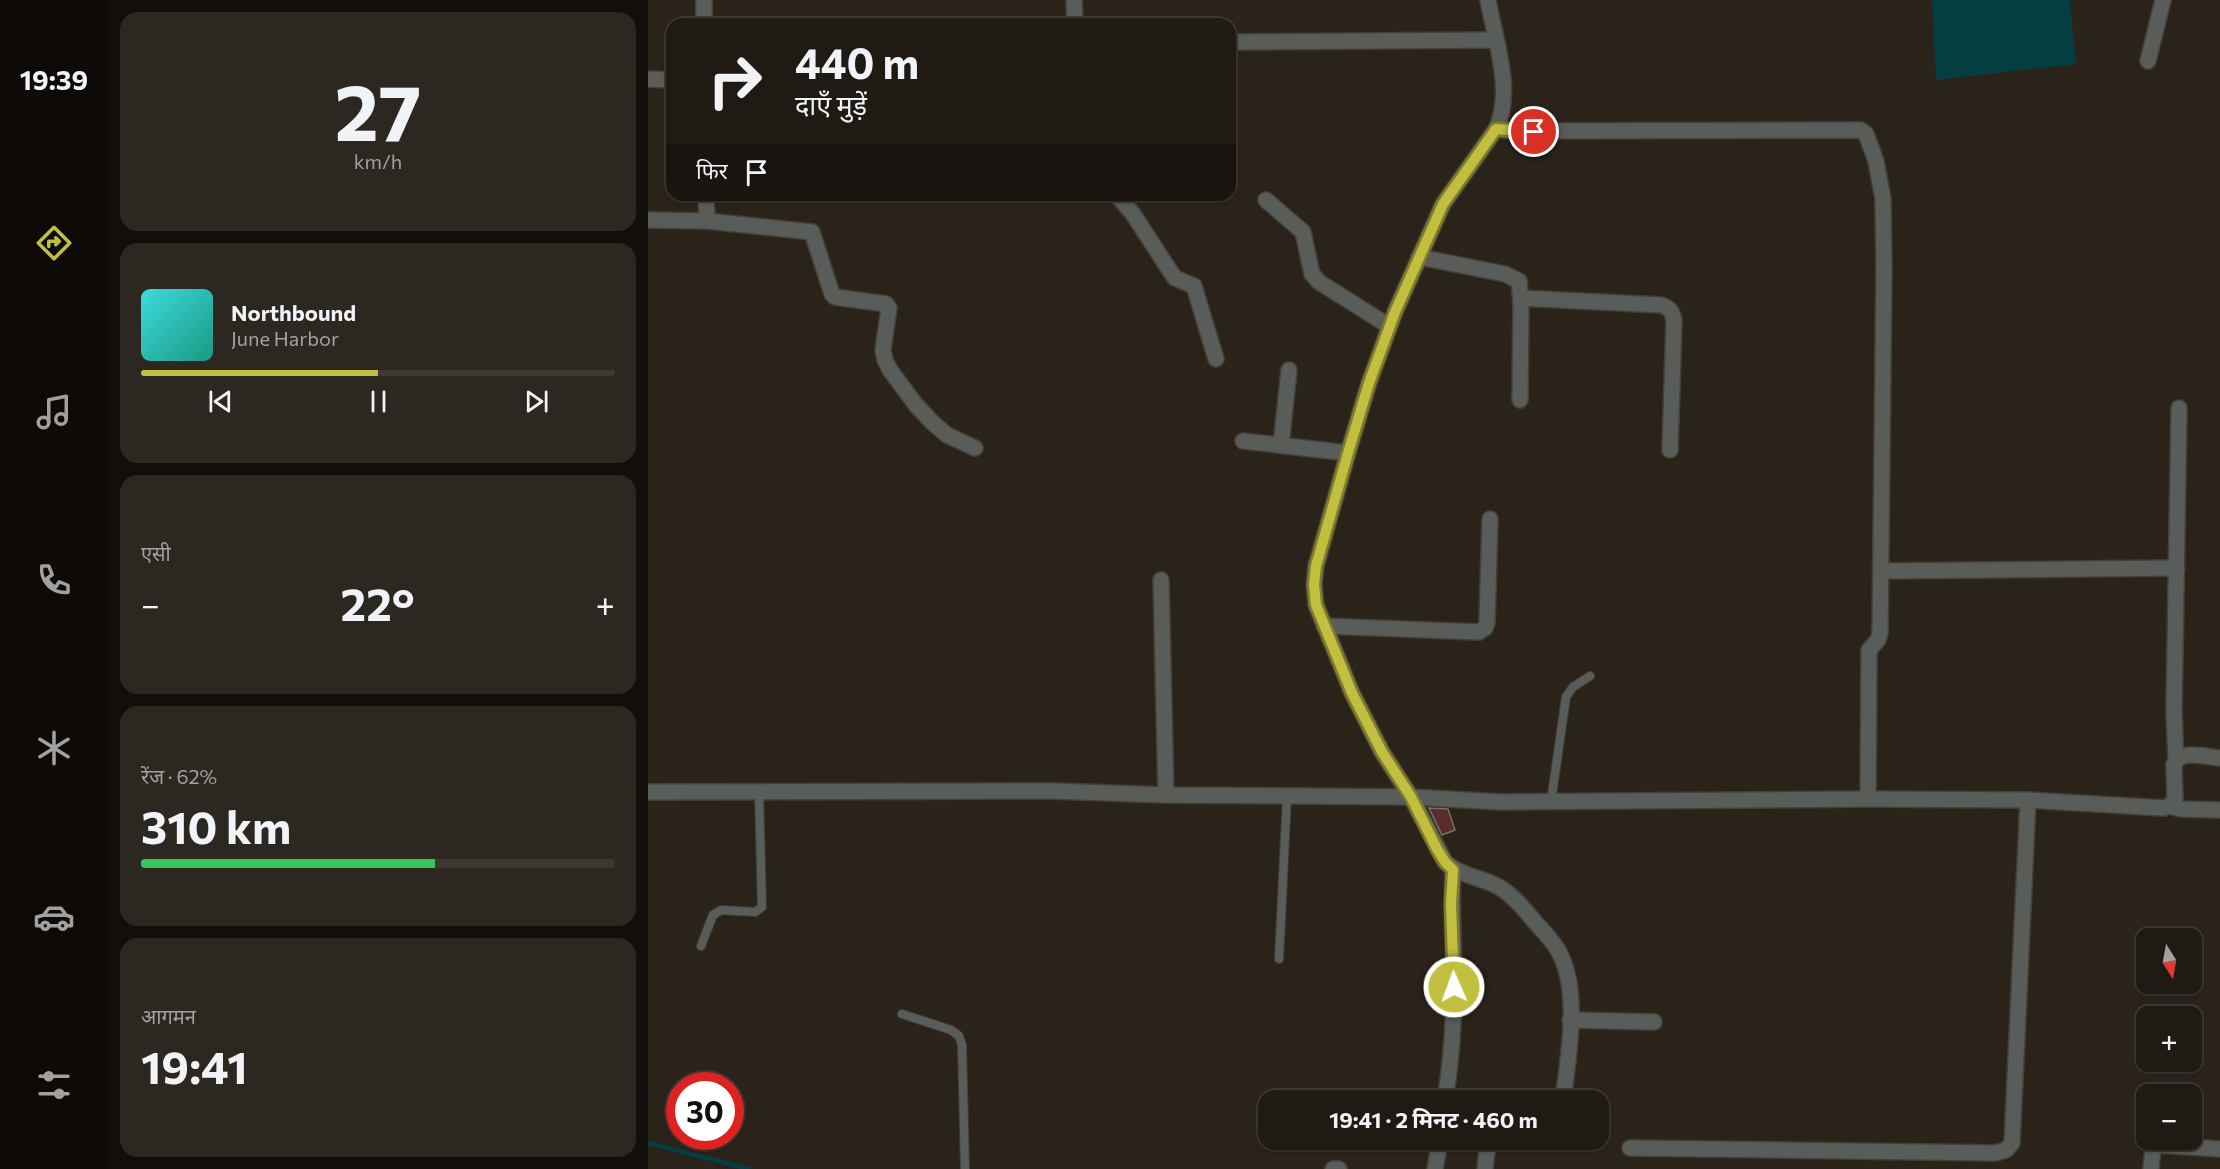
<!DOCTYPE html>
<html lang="hi">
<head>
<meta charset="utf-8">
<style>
	:root { --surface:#201a14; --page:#2d2722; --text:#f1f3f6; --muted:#a2a1a0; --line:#3d3834; --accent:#c1be40 }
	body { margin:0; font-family:Commissioner,"Noto Sans Devanagari",sans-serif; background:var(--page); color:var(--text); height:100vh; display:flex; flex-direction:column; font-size:22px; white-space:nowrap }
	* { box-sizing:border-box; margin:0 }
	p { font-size:20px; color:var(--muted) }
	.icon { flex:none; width:33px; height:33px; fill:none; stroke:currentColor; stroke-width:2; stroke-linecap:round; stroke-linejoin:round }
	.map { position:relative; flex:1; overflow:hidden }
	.sheet { display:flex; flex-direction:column; gap:12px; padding:12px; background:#120e0b; width:540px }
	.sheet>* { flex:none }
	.guide { position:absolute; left:18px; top:18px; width:570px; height:183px; border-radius:18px; box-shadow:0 2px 4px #0004,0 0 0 2px var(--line); background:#201a14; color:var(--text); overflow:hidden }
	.needle { width:39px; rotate:169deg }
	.tools { position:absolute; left:1488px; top:928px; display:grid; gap:12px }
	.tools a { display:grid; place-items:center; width:66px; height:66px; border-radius:12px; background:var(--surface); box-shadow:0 2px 4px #0004,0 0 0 2px var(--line); font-size:30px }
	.speed { position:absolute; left:18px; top:1072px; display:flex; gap:12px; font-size:30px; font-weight:700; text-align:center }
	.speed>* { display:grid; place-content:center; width:78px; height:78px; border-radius:50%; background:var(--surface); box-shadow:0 2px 4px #0004,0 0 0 2px var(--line); line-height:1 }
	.speed .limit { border:9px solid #d22; background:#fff; color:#111 }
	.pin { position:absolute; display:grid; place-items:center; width:51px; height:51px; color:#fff; margin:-26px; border:3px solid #fff; border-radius:50%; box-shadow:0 2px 6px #0007 }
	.me { position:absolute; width:66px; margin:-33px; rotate:358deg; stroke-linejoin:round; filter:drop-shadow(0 0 4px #0008) }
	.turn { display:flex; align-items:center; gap:21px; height:126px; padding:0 30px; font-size:27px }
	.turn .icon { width:78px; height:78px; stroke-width:2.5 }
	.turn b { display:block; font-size:42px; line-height:51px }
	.then { display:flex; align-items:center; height:57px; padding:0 30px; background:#0003; gap:12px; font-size:22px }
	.big { font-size:45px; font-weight:700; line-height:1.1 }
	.sheet .tile { flex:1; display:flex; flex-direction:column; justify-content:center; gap:9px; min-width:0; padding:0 21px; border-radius:18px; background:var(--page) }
	.sheet .dial { align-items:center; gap:0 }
	.dial b { font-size:78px; line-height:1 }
	.song { display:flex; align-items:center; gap:18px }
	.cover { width:72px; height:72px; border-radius:9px; background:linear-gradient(135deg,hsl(180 70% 55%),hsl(170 70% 35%)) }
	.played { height:6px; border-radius:3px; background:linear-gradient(90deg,var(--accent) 50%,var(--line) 50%) }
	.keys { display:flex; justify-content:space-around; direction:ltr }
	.heat { display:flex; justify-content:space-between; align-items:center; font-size:33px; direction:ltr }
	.charge { height:9px; border-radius:4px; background:linear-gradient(90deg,#34c759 62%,var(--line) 0) }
	.trip { position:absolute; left:610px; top:1090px; width:351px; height:60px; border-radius:18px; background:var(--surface); box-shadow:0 2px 4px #0004,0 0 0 2px var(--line); font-weight:700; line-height:60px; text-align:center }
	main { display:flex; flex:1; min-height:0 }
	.tabs { display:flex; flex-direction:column; width:108px; justify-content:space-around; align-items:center; background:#0d0a08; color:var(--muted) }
	.tabs .icon { width:42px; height:42px }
	.tabs .on { color:var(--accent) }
	.tabs b { font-size:27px; color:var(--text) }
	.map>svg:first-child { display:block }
	.water { fill:#053e41 }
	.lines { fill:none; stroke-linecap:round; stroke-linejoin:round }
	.stream { stroke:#053e41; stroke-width:4.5 }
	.building { fill:#592c2c; stroke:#7c6d6d; stroke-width:1.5 }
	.lane-casing { stroke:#463f36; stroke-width:10 }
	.street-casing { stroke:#463f36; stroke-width:18 }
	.lane { stroke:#585d5a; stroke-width:8 }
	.street { stroke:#585d5a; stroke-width:15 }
	.route-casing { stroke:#7d7c2a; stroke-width:15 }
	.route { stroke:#c1be40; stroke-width:10 }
</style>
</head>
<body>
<main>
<nav class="tabs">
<b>19:39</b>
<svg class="icon on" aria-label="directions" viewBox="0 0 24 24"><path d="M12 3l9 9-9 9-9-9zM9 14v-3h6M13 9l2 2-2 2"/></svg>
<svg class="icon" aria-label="music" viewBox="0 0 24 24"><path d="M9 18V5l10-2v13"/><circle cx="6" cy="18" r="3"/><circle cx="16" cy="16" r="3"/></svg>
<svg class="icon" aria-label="phone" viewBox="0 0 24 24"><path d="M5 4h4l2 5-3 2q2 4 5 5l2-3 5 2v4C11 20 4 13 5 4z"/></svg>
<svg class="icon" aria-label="climate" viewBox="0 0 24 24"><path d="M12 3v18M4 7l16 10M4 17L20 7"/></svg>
<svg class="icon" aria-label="car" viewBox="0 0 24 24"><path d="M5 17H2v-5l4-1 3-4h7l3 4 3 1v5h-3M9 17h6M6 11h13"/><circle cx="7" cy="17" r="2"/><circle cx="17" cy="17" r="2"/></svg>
<svg class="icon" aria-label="filters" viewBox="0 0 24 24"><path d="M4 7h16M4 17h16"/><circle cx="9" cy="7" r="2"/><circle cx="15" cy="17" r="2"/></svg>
</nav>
<section class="sheet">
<div class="tile dial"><b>27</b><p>km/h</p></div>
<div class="tile">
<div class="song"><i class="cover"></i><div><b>Northbound</b><p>June Harbor</p></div></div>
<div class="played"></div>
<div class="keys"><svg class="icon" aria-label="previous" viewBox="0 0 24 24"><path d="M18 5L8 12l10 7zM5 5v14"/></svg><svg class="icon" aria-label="pause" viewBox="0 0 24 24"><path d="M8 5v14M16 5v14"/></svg><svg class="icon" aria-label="next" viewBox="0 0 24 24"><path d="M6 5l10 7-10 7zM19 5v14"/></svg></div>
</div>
<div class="tile"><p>एसी</p>
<div class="heat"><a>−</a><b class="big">22°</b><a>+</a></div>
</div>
<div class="tile"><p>रेंज · 62%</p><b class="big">310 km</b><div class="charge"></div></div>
<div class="tile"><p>आगमन</p><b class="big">19:41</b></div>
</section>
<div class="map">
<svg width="1572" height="1169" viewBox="0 0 1572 1169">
	<rect width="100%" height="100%" fill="#2a231a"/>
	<polygon class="water" points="1284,0 1422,0 1428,64 1288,80"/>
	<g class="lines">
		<polyline class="stream" points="0,1143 101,1169"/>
	</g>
	<polygon class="building" points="781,808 800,809 807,830 794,835"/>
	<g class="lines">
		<g class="lane-casing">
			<g id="lane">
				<polyline points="903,802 918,697 925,687 942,676"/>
				<polyline points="53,946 65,915 73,910 107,912 114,907 111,792"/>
				<polyline points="631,959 639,796"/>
				<polyline points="254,1014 303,1030 311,1036 314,1045 317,1169"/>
			</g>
		</g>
		<g class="street-casing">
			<g id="street">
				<polyline points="56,0 56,24"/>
				<polyline points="426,0 427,24"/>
				<path d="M840,0C847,40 866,91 848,129L795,204L747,312L721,383L700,453L668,566L666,585L668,605L704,693L734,752L763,797L797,862C812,876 833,877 851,887C866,896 876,909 887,922C894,930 902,938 908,947C934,986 920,1057 915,1101"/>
				<polyline points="582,42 847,40"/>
				<polyline points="1500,61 1515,0"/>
				<polyline points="0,79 24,80"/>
				<polyline points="848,129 862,131 1213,130 1218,134 1228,161 1235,199 1236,269 1232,633 1230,640 1221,650 1220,799"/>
				<polyline points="58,195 59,221"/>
				<polyline points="469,195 485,214 524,274 527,278 546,286 568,359"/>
				<polyline points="618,200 655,232 664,274 671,282 741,326"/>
				<polyline points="0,220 59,221 164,232 184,294 187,297 238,304 241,308 235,350 237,360 242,370 268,405 284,422 299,435 327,448"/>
				<polyline points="771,257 857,274 871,281 873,302 872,400"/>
				<path d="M873,298L1013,305C1022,308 1024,311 1026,320L1022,450"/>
				<polyline points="595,441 700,453"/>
				<polyline points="633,445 641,370"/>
				<polyline points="1233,571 1529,568"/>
				<polyline points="513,580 518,795"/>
				<polyline points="676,626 831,632 837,628 839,623 842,519"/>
				<polyline points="1528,760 1526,712 1531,408"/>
				<path d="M0,792L405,791L518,795L763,797L852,802L1220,799L1380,800L1515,808L1522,806L1527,799L1526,764C1533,749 1559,757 1572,758"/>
				<polyline points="1522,806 1532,809 1572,810"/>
				<polyline points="922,1020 1006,1022"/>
				<path d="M797,1101C803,1063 806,1024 806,985C806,947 803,908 805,870"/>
				<polyline points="982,1148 1347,1153 1358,1150 1364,1143 1380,800"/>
				<polyline points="685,1169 691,1169"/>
				<polyline points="787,1169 792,1140"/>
				<path d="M837,1169C839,1143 839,1142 865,1140"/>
				<polyline points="1503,1169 1505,1147 1510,1145 1572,1149"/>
			</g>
		</g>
		<use href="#lane" class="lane"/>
		<use href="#street" class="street"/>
	</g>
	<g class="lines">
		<g class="route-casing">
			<polyline id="route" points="806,987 803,905 805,870 797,862 789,849 763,797 734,752 704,693 668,605 666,585 668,566 700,453 721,383 747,312 795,204 848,129 886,132"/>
		</g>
		<use href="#route" class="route"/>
	</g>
</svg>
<div class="tools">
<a><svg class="needle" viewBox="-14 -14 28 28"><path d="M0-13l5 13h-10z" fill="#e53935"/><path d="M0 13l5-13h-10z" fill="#a2a1a0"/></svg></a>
<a>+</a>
<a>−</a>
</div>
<div class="speed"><div class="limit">30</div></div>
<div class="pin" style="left:886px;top:132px;background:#d93025"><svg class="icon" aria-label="arrive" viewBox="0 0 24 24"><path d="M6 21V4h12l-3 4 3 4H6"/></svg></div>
<svg class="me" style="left:806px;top:987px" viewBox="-20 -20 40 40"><circle r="17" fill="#c1be40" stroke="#fff" stroke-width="3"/><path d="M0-11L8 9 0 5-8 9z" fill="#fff"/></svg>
<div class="trip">19:41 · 2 मिनट · 460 m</div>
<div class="guide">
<div class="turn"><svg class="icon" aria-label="right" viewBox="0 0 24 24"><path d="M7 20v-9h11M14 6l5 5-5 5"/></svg><div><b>440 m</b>दाएँ मुड़ें</div></div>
<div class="then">फिर<svg class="icon" aria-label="arrive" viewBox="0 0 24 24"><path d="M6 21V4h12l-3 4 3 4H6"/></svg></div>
</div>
</div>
</main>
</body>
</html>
